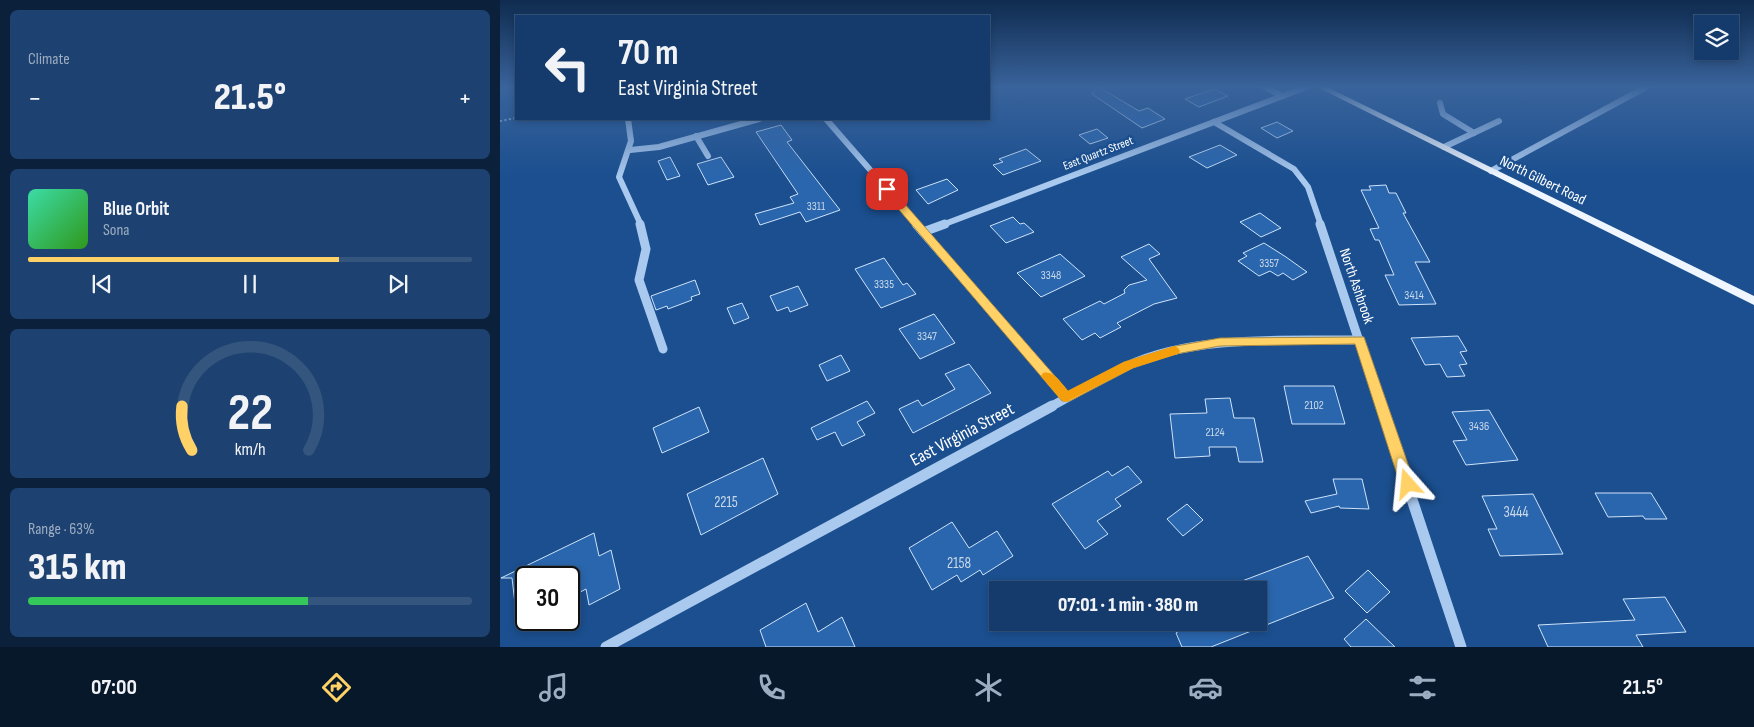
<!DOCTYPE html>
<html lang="en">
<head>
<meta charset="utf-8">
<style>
	:root { --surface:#143b6b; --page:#1d4271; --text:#f1f3f6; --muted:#9dadc1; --line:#33557e; --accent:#ffd166 }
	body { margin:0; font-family:"Sofia Sans Condensed",sans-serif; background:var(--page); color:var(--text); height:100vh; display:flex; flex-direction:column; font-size:19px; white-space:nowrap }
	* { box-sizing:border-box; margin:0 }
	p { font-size:16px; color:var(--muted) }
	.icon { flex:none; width:28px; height:28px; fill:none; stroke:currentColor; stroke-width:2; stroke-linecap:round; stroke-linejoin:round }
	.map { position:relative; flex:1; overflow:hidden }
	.details { display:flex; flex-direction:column; gap:10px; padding:10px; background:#0b203b; width:500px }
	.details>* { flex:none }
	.hud { position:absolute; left:15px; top:15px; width:475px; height:105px; border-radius:0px; box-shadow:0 2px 8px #0003,0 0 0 1px var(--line); background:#143b6b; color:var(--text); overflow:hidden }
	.tools { position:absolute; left:1194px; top:15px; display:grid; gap:10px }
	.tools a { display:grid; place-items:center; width:45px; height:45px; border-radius:0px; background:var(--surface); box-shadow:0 2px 8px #0003,0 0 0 1px var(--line); font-size:25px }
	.speed { position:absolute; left:15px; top:566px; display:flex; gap:10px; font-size:25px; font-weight:700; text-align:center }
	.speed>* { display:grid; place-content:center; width:65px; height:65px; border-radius:50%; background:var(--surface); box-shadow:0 2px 8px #0003,0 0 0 1px var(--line); line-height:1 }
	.speed .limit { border:2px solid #111; border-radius:8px; background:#fff; color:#111 }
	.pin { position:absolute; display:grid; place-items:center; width:42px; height:42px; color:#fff; margin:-21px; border-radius:10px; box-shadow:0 2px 8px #0006 }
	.me { position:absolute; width:55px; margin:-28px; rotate:342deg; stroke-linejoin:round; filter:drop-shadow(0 0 4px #0008) }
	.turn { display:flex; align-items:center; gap:18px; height:105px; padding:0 20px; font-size:22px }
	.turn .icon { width:65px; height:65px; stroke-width:2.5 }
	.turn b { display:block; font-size:35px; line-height:42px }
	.big { font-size:38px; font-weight:800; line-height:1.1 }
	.details .tile { flex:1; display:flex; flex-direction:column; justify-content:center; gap:8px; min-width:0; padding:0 18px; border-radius:8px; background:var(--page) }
	.details .dial { align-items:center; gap:0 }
	.dial svg { height:130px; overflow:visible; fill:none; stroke:var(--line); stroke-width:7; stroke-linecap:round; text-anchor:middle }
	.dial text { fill:var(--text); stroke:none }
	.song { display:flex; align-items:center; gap:15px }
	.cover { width:60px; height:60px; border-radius:8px; background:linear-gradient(135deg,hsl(160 70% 55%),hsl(110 70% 35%)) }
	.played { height:5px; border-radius:2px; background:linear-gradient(90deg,var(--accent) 70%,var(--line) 70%) }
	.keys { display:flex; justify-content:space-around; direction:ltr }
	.heat { display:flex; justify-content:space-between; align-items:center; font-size:28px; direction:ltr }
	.charge { height:8px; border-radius:4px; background:linear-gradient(90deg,#34c759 63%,var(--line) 0) }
	.trip { position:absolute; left:489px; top:581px; width:278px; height:50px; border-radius:0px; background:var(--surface); box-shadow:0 2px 8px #0003,0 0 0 1px var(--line); font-weight:800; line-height:50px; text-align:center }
	.menu { display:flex; height:80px; justify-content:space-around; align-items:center; background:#08182b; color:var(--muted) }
	.menu .icon { width:35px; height:35px }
	.menu .active { color:var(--accent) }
	.menu b { font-size:22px; color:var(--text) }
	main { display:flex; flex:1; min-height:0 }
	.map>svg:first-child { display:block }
	.building { fill:#2a66ad; stroke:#cfe3fa }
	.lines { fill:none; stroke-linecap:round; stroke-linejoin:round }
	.path { stroke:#a9c9ee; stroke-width:2; stroke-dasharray:2 2.5; stroke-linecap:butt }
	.minor-far2 { stroke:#a9c9ee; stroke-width:6 }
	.minor-far1 { stroke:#a9c9ee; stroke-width:9 }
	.minor { stroke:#a9c9ee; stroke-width:11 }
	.major { fill:#f0f6ff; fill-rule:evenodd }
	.route { fill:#ffd166; stroke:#a68842 }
	.slow { fill:#f59e0b }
	.labels { text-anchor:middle; stroke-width:5; stroke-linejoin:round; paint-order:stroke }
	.far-street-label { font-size:12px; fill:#fff; stroke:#1b4f8f }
	.number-label { font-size:12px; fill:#cad9ea }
	.street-label { font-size:15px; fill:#fff; stroke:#1b4f8f }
	.near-number-label { font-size:15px; fill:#cad9ea }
	.near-street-label { font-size:18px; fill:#fff; stroke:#1b4f8f }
</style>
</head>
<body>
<main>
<section class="details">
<div class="tile"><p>Climate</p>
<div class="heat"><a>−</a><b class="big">21.5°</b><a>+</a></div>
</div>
<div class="tile">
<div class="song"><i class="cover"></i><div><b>Blue Orbit</b><p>Sona</p></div></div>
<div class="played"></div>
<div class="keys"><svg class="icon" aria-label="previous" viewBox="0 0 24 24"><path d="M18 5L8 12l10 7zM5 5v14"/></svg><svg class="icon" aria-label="pause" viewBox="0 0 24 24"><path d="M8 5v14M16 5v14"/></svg><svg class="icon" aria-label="next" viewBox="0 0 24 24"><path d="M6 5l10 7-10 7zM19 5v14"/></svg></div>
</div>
<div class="tile dial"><svg viewBox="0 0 100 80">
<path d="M14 69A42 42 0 1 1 86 69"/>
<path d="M14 69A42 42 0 0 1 8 42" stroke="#ffd166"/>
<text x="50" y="56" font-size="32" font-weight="700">22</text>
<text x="50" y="72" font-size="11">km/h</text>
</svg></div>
<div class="tile"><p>Range · 63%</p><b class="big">315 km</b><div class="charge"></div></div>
</section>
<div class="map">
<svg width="1254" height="647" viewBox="0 0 1254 647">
	<rect width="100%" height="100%" fill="#1b4f8f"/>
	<g class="building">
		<polygon points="597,86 639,111 648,108 665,119 642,128 592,94"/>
		<polygon points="714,89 728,96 699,107 685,99"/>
		<polygon points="777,122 793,131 777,138 761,128"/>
		<polygon points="281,125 292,140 287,142 340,210 306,222 300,212 260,225 255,214 294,203 290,197 298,194 256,132"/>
		<polygon points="597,129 608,138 590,144 579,135"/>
		<polygon points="720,145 737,155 707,168 689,157"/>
		<polygon points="526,149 541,161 503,175 493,165 503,162 499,159"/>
		<polygon points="170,157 180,176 167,180 158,161"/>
		<polygon points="221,157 234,177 208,185 197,164"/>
		<polygon points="447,179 458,190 428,204 416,190"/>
		<polygon points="886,185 889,193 896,193 906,213 903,213 930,262 915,262 936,304 899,305 885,275 894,275 879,240 875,240 870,229 879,228 861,190 871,190 869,186"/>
		<polygon points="760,213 781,228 761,237 740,222"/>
		<polygon points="513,217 520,224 524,223 534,232 506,243 490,226"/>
		<polygon points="764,243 786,257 807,272 793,280 783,273 778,276 770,271 759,276 738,261 747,256 743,253"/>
		<polygon points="649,244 660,254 649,259 677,298 654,304 617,323 621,327 600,338 595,333 582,340 563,319 600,301 604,304 625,293 624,290 629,285 647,280 621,257"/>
		<polygon points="560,254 585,276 541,297 517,273"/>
		<polygon points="384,258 403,285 407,283 416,294 381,308 355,269"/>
		<polygon points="195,280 200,294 191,297 192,300 168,309 167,306 156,310 151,296"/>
		<polygon points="298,286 308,305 290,312 288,307 277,311 270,296"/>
		<polygon points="242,303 249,318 234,324 227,308"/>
		<polygon points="434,314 455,343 420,359 399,329"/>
		<polygon points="958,336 967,351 960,352 967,364 959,365 965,376 947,377 940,364 925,365 911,338"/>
		<polygon points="341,355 350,371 327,381 319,365"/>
		<polygon points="469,364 491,393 413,433 399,409 418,400 422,406 455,389 445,374"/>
		<polygon points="784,386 834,386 845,424 792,424"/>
		<polygon points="730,398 734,418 754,418 763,462 739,462 736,447 709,447 710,456 675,458 670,414 707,413 705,399"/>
		<polygon points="367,401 375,413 357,422 365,435 342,446 335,432 317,440 311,428"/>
		<polygon points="199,407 209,432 162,453 153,428"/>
		<polygon points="989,410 1018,460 966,465 953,441 967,440 952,412"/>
		<polygon points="263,458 278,494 201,535 187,494"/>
		<polygon points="628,466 642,482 615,499 621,506 597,521 608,534 585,549 552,504 608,471 612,476"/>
		<polygon points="833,479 862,479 869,509 840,508 839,506 811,513 805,501 837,494"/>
		<polygon points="1095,493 1151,493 1167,519 1145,519 1143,516 1108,517"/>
		<polygon points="1033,494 1063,554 1000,556 988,529 997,529 982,496"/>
		<polygon points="687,504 703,520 683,536 667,519"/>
		<polygon points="452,522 469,548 497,531 513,556 483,575 480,570 461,582 457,575 432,590 409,548"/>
		<polygon points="94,533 99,556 111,550 120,589 89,605 86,589 69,598 69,578 26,578 26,629 18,629 12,578 1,578"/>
		<polygon points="808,556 834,598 711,647 682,647 676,633 679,631 675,622 758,622 758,590 721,589"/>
		<polygon points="868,570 890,592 867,613 845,591"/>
		<polygon points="1165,597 1186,632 1136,635 1143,647 1048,647 1038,625 1135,620 1123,599"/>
		<polygon points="306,603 318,632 342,617 355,647 266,647 260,630"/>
		<polygon points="866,619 895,647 851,647 844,639"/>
	</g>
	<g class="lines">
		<polyline class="path" points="0,121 16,118"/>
		<g class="minor-far2">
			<polyline points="763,86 782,96"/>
			<polyline points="940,103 943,114 974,133"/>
			<polyline points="128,119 131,141 119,177 141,225"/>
			<polyline points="326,119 418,225"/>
			<polyline points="714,122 794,169 808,187 821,225"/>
			<polyline points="196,136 208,156"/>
			<polyline points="944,147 999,121"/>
			<polyline points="130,150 159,147 259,119"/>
			<polyline points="991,171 1148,86"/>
			<polyline points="442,225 809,86"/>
		</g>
		<g class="minor-far1">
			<polyline points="140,224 146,249 139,280 163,349"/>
			<polyline points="416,224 566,397"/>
			<polyline points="820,224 881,407"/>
			<polyline points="423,232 445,224"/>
			<path d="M550,407C575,394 600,378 627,366C695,334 786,341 860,340"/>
		</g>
		<g class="minor">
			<polyline points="881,406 961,647"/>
			<polyline points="106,647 552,406"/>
		</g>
		<polygon class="major" points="815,86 825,86 1254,296 1254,305"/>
	</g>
	<linearGradient id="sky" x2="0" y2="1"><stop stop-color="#0f2b4f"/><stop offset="0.49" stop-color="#39639b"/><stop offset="1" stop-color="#39639b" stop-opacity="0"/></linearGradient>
	<rect width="1254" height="177" fill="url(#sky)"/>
	<polygon class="route" points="383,187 390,187 568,391 624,362 676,346 720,338 864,337 915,484 912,489 908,491 903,489 900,484 855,344 720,346 676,354 633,368 570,401 562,401 383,191"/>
	<path class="slow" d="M674,346L678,348L680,351L678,354L633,368L566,402L562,401L541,376L543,373C554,370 561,383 568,391L624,362Z"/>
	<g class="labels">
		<g class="far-street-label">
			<text transform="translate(598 153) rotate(-21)" y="4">East Quartz Street</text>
		</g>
		<g class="number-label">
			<text x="316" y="210">3311</text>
			<text x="769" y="267">3357</text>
			<text x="551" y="279">3348</text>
			<text x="384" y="288">3335</text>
			<text x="914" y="299">3414</text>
			<text x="427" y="340">3347</text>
			<text x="814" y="409">2102</text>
			<text x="979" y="430">3436</text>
			<text x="715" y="436">2124</text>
		</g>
		<g class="street-label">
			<text transform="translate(1043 180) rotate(26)" y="5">North Gilbert Road</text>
			<text transform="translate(857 286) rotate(71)" y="5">North Ashbrook</text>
		</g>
		<g class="near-number-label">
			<text x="226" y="507">2215</text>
			<text x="1016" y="517">3444</text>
			<text x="459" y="568">2158</text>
		</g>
		<g class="near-street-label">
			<text transform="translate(462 434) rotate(-28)" y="6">East Virginia Street</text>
		</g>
	</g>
</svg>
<div class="tools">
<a><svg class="icon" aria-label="layers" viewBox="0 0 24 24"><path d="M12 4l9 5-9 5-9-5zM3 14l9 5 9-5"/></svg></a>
</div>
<div class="speed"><div class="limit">30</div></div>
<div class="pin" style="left:387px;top:189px;background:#d93025"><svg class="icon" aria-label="arrive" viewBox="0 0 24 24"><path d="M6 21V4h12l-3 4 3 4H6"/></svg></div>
<svg class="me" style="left:908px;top:484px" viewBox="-20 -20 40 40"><path d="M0-17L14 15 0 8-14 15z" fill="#ffd166" stroke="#fff" stroke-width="4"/></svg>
<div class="trip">07:01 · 1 min · 380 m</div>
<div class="hud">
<div class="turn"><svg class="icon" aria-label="left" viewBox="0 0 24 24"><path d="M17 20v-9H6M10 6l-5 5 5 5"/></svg><div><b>70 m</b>East Virginia Street</div></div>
</div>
</div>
</main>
<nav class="menu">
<b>07:00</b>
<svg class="icon active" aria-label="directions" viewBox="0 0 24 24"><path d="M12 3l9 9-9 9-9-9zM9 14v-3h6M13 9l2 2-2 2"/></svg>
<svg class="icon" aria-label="music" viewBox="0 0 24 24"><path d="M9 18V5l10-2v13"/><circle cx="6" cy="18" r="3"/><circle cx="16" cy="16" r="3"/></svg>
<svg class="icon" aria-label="phone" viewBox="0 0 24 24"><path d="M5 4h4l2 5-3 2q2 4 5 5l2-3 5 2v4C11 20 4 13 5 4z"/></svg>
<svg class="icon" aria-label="climate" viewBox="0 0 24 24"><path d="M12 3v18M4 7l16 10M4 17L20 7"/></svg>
<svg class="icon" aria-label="car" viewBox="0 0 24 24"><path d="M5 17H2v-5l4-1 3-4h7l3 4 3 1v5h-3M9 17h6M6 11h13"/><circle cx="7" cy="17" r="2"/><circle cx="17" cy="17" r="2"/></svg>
<svg class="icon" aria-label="filters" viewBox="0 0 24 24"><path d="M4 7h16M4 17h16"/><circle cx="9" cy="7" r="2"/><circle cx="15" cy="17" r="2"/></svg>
<b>21.5°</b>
</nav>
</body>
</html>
